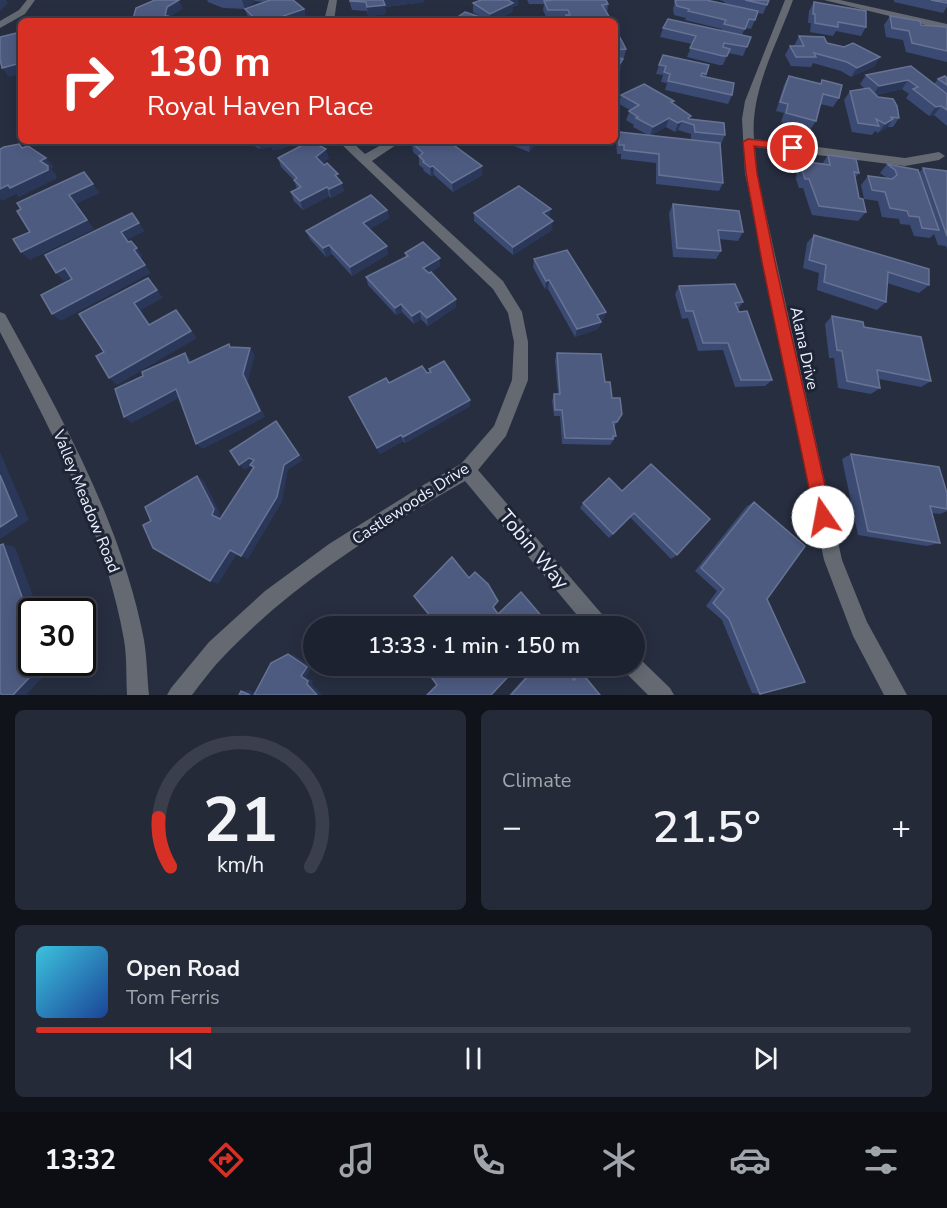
<!DOCTYPE html>
<html lang="en">
<head>
<meta charset="utf-8">
<style>
	:root { --surface:#1d2230; --page:#252a38; --text:#f1f3f6; --muted:#a0a4ab; --line:#3b3f4c; --accent:#d93025 }
	body { margin:0; font-family:"Nunito Sans",sans-serif; background:var(--page); color:var(--text); height:100vh; display:flex; flex-direction:column; font-size:22px; white-space:nowrap }
	* { box-sizing:border-box; margin:0 }
	p { font-size:20px; color:var(--muted) }
	.icon { flex:none; width:33px; height:33px; fill:none; stroke:currentColor; stroke-width:2; stroke-linecap:round; stroke-linejoin:round }
	.map { position:relative; height:695px; overflow:hidden }
	.sheet { display:flex; flex-direction:column; gap:15px; padding:15px; background:#10131a; flex:1 }
	.sheet>* { flex:none }
	.hud { position:absolute; left:18px; top:18px; width:600px; height:126px; border-radius:9px; box-shadow:0 3px 15px #0003,0 0 0 2px var(--line); background:#d93025; color:#fff; overflow:hidden }
	.speed { position:absolute; left:18px; top:598px; display:flex; gap:12px; font-size:30px; font-weight:700; text-align:center }
	.speed>* { display:grid; place-content:center; width:78px; height:78px; border-radius:50%; background:var(--surface); box-shadow:0 3px 15px #0003,0 0 0 2px var(--line); line-height:1 }
	.speed .limit { border:3px solid #111; border-radius:9px; background:#fff; color:#111 }
	.pin { position:absolute; display:grid; place-items:center; width:51px; height:51px; color:#fff; margin:-26px; border:3px solid #fff; border-radius:50%; box-shadow:0 2px 6px #0007 }
	.me { position:absolute; width:66px; margin:-33px; rotate:348deg; stroke-linejoin:round; filter:drop-shadow(0 0 4px #0008) }
	.turn { display:flex; align-items:center; gap:21px; height:126px; padding:0 30px; font-size:27px }
	.turn .icon { width:78px; height:78px; stroke-width:2.5 }
	.turn b { display:block; font-size:42px; line-height:51px }
	.big { font-size:45px; font-weight:600; line-height:1.1 }
	.sheet .tile { flex:1; display:flex; flex-direction:column; justify-content:center; gap:9px; min-width:0; padding:0 21px; border-radius:9px; background:var(--page) }
	.sheet .dial { align-items:center; gap:0 }
	.dial svg { height:156px; overflow:visible; fill:none; stroke:var(--line); stroke-width:7; stroke-linecap:round; text-anchor:middle }
	.dial text { fill:var(--text); stroke:none }
	.song { display:flex; align-items:center; gap:18px }
	.cover { width:72px; height:72px; border-radius:9px; background:linear-gradient(135deg,hsl(190 70% 55%),hsl(220 70% 35%)) }
	.played { height:6px; border-radius:3px; background:linear-gradient(90deg,var(--accent) 20%,var(--line) 20%) }
	.keys { display:flex; justify-content:space-around; direction:ltr }
	.heat { display:flex; justify-content:space-between; align-items:center; font-size:33px; direction:ltr }
	.sheet .tiles { flex:1; display:grid; gap:15px; grid-template-columns:1fr 1fr }
	.tile:last-child { grid-column:span 2 }
	.trip { position:absolute; left:303px; top:616px; width:342px; height:60px; border-radius:30px; background:var(--surface); box-shadow:0 3px 15px #0003,0 0 0 2px var(--line); font-weight:600; line-height:60px; text-align:center }
	.menu { display:flex; height:96px; justify-content:space-around; align-items:center; background:#0c0e13; color:var(--muted) }
	.menu .icon { width:42px; height:42px }
	.menu .selected { color:var(--accent) }
	.menu b { font-size:27px; color:var(--text) }
	.map>svg:first-child { display:block }
	.lines { fill:none; stroke-linecap:round; stroke-linejoin:round }
	.minor { fill:#646972; fill-rule:evenodd }
	.wall { fill:#3b4a72; fill-rule:evenodd }
	.shaded-wall { fill:#2b3758 }
	.building { fill:#4e5b81; stroke:#677394; stroke-width:1.5 }
	.route { fill:#d93025; stroke:#8d1f18; stroke-width:1.5 }
	.labels { text-anchor:middle; stroke-width:6; stroke-linejoin:round; paint-order:stroke }
	.street-label { font-size:16px; fill:#ebf0fc; stroke:#1d2435 }
	.near-street-label { font-size:20px; fill:#ebf0fc; stroke:#1d2435 }
</style>
</head>
<body>
<div class="map">
<svg width="947" height="695" viewBox="0 0 947 695">
	<rect width="100%" height="100%" fill="#272e40"/>
	<g class="lines">
		<g class="minor">
			<polygon points="27,0 35,0 25,14 0,28 0,21 19,10"/>
			<polygon points="329,0 337,0 334,21 324,21"/>
			<path d="M785,0H793C777,44 750,91 754,139L905,158L939,152L945,156L939,160L905,166L755,147L757,173L842,560L867,622L907,695H884L853,636L824,560L745,173L742,119L745,101Z"/>
			<polygon points="824,0 840,0 947,24 947,30"/>
			<path d="M338,141H351L365,154L388,141H402L372,161L503,281L522,312L528,342V380L506,436L478,470L607,620L610,627H587L465,481C380,529 291,585 224,656C212,668 202,682 192,695H167L171,688L209,642L265,591L329,544L425,484L461,464L494,426L512,380L514,342L508,313L493,289Z"/>
			<path d="M0,312L5,314C61,416 122,524 144,640C147,658 147,677 149,695H127C126,677 127,658 124,640C105,531 50,429 0,332Z"/>
			<polygon points="634,656 640,659 670,688 674,695 648,695 626,673 623,666 634,666"/>
		</g>
	</g>
	<g class="wall">
		<polygon points="207,0 293,0 304,9 306,18 298,21 252,21 248,17 245,9 266,2 255,1 245,9 223,8 208,2"/>
		<polygon points="349,0 424,0 424,2 385,7 386,14 368,16 367,11 352,10"/>
		<polygon points="527,0 606,0 608,4 607,13 610,18 609,21 565,21 565,19 547,19 543,10 544,4 529,4"/>
		<polygon points="720,0 769,0 763,14 758,13 751,29 745,28 742,35 751,37 743,56 728,53 723,65 719,65 687,57 692,44 660,37 663,28 722,30 722,29 685,20 686,18 674,15 673,9 675,1 724,4 725,2"/>
		<polygon points="894,0 947,0 947,7 943,13 894,2"/>
		<polygon points="814,2 866,27 861,36 836,31 833,36 810,32 811,23 808,23 809,11"/>
		<polygon points="473,3 518,5 513,7 512,12 493,21 481,17 473,12"/>
		<polygon points="890,16 921,25 947,27 947,62 906,52 903,40 886,37 884,25"/>
		<polygon points="615,28 626,49 624,58 618,58 621,69 615,77"/>
		<polygon points="799,36 827,43 875,66 851,77 841,71 813,63 811,67 791,66 785,55 790,46 794,46"/>
		<polygon points="659,65 709,65 706,77 732,95 728,104 665,90 667,83 661,82 663,75 656,74"/>
		<polygon points="911,66 934,84 938,79 947,78 947,126 934,115 929,116 906,98 909,94 902,89 875,95 899,118 893,127 887,127 878,133 875,131 872,135 852,132 844,100 850,91 865,89 860,84 866,75"/>
		<polygon points="789,76 820,84 822,80 839,98 833,107 820,104 816,121 810,130 781,122 784,113 776,111 784,85"/>
		<path d="M621,95L673,104L690,119L725,135L721,144H720L723,183L719,191L656,184V163L621,159V154H617L616,141L619,132L650,136L633,127L634,125L626,120L630,110L619,104ZM666,127L675,132L678,130L691,134V140L650,136Z"/>
		<polygon points="245,141 296,141 284,148 273,150 272,147 260,149"/>
		<polygon points="502,141 539,141 529,152"/>
		<polygon points="412,143 482,175 453,192 434,175 431,176 424,171 423,168 419,165 419,157 413,152"/>
		<polygon points="828,155 859,173 855,178 859,198 866,212 858,221 812,215 803,188 799,188 796,179 797,170 802,161 822,164"/>
		<polygon points="278,158 329,158 322,163 340,180 344,191 331,198 329,196 303,210 294,201 291,192 297,189 294,180 281,167"/>
		<polygon points="887,164 919,173 923,168 947,171 947,249 946,246 938,245 934,234 930,238 914,236 910,225 900,224 899,219 882,217 878,201 864,199 861,185 868,176 887,178 880,173"/>
		<polygon points="673,204 743,232 738,241 719,239 721,251 716,259 673,257 669,213"/>
		<polygon points="387,210 389,218 369,229 388,254 352,276 332,254 326,257 310,239 306,231"/>
		<polygon points="474,213 549,218 552,230 513,255 474,221"/>
		<polygon points="814,235 929,285 919,293 887,283 886,302 877,310 817,290 819,273 803,268 807,243"/>
		<polygon points="405,253 440,258 440,266 431,272 456,307 428,326 421,319 414,324 402,312 396,315 368,285 366,277 406,257"/>
		<polygon points="534,259 606,312 603,320 600,321 601,322 598,329 575,337 548,289 545,289 533,267"/>
		<polygon points="679,286 743,302 738,309 772,380 765,386 735,387 723,350 698,351 688,318 682,319 675,294"/>
		<polygon points="832,316 864,327 931,381 921,387 879,379 880,388 871,394 838,388 834,358 829,358 825,324"/>
		<polygon points="557,353 605,382 612,398 622,414 614,427 616,436 610,445 562,444 560,416 554,416 552,401 554,394 558,394 555,360"/>
		<polygon points="429,369 470,400 470,406 405,443 403,441 380,454 349,397 389,383 427,373 429,372"/>
		<polygon points="851,454 947,493 947,511 940,514 932,513 940,543 927,546 858,535 842,459"/>
		<polygon points="609,478 677,555 671,559 630,517 609,538 580,508 583,503"/>
		<polygon points="754,502 767,599 760,694 752,693 722,620 706,606 717,591 695,571 747,506"/>
		<polygon points="535,666 563,666 573,678 577,672 581,672 600,695 509,695"/>
	</g>
	<g class="shaded-wall">
		<polygon points="0,0 6,0 8,3 0,11"/>
		<polygon points="177,0 180,0 179,1 183,9 171,16 170,21 167,21 165,16 167,7"/>
		<polygon points="242,0 254,0 255,1 245,9"/>
		<polygon points="383,0 424,0 424,2 385,7 386,14 368,16 367,7"/>
		<polygon points="509,0 518,0 518,5 513,7 512,12 493,21 490,21 490,14"/>
		<polygon points="304,9 306,18 298,21 269,21"/>
		<polygon points="880,57 875,66 851,77 857,68"/>
		<polygon points="623,59 621,69 615,77 616,69"/>
		<polygon points="21,63 21,74 9,77 2,68"/>
		<polygon points="908,80 902,89 873,95 879,86"/>
		<polygon points="941,106 934,115 929,116 936,107"/>
		<polygon points="669,118 666,127 650,136 653,127"/>
		<polygon points="893,119 887,128 878,133 885,124"/>
		<polygon points="682,121 678,130 675,132 678,123"/>
		<polygon points="257,141 296,141 284,148 273,150 272,147 260,149"/>
		<polygon points="533,141 539,141 529,152 530,143"/>
		<polygon points="326,149 329,158 319,166 316,157"/>
		<polygon points="46,158 54,167 51,169 56,174 56,179 19,197 16,194 2,201 0,199 0,189 8,185 40,161"/>
		<polygon points="433,166 434,175 431,176 430,167"/>
		<polygon points="482,166 482,175 453,192 452,183"/>
		<polygon points="342,183 344,191 331,198 329,189"/>
		<polygon points="93,184 100,193 76,204 94,229 30,260 21,252 69,195"/>
		<polygon points="327,187 329,196 303,210 300,201"/>
		<polygon points="551,209 549,218 543,213"/>
		<polygon points="387,210 389,218 365,232 363,223"/>
		<polygon points="553,221 552,230 513,255 513,247"/>
		<polygon points="139,223 145,231 127,240 134,250 137,248 143,257 140,258 151,273 61,321 52,314 121,232"/>
		<polygon points="329,245 332,254 326,257 323,248"/>
		<polygon points="387,246 388,254 352,276 350,267"/>
		<polygon points="440,258 440,266 424,276 423,268"/>
		<polygon points="65,268 74,276 64,281 56,273"/>
		<polygon points="148,278 163,298 141,310 156,333 149,325 134,303"/>
		<polygon points="549,280 548,289 545,289 546,281"/>
		<polygon points="456,299 456,307 428,326 427,318"/>
		<polygon points="401,304 402,312 396,315 395,308"/>
		<polygon points="176,310 197,338 117,385 109,378"/>
		<polygon points="420,311 421,319 414,324 412,316"/>
		<polygon points="606,312 603,320 594,323 597,315"/>
		<polygon points="601,322 598,329 575,337 577,329"/>
		<polygon points="250,348 255,355 248,381 265,417 203,449 196,444 243,374"/>
		<polygon points="185,353 191,360 195,370 189,363"/>
		<polygon points="176,389 183,396 132,423 124,417"/>
		<polygon points="470,400 470,406 405,443 403,437"/>
		<polygon points="281,427 303,460 288,470 282,502 248,559 241,556"/>
		<polygon points="401,435 403,441 380,454 377,448"/>
		<polygon points="0,452 29,520 0,539"/>
		<polygon points="249,458 255,463 245,470 239,465"/>
		<polygon points="197,476 204,481 220,513 219,519 212,515"/>
		<polygon points="3,544 15,547 39,612 32,612 32,629 30,630 32,634 22,643 17,629"/>
		<polygon points="230,550 237,554 218,584 210,581"/>
		<polygon points="288,654 294,655 312,667 306,677 313,681 312,684 322,695 317,695 307,684"/>
		<polygon points="43,663 56,663 26,695 13,695"/>
		<polygon points="249,690 258,695 250,695 241,691"/>
	</g>
	<g class="building">
		<polygon points="155,0 179,0 167,7 165,16 168,16 167,21 137,21 138,19 133,19 136,8"/>
		<polygon points="270,0 293,0 304,9 269,21 258,21 245,9"/>
		<polygon points="350,0 383,0 385,5 367,7 366,2 350,1"/>
		<polygon points="481,0 509,0 508,0 513,3 490,14 473,3"/>
		<polygon points="553,0 606,0 608,4 602,5 610,18 582,21 568,21 566,15 570,15 568,10 548,10 544,1"/>
		<polygon points="677,0 706,0 758,11 755,20 749,19 745,29 724,24 726,20 688,11 689,9 677,6 675,1"/>
		<polygon points="745,0 769,0 767,5"/>
		<polygon points="931,0 947,0 947,3"/>
		<polygon points="814,2 866,11 866,27 838,22 838,27 815,23 815,14 813,14"/>
		<polygon points="465,12 492,21 452,21"/>
		<polygon points="890,16 920,21 921,25 947,27 947,51 912,43 909,31 892,28"/>
		<polygon points="668,19 751,37 747,47 724,43 723,47 730,49 727,56 723,56 690,48 696,36 663,28"/>
		<polygon points="615,28 626,49 615,50"/>
		<polygon points="17,33 18,39 21,39 21,63 2,68 0,59 0,37"/>
		<polygon points="799,36 824,37 827,43 844,47 853,43 880,57 857,68 847,62 814,53 816,57 796,57 790,46 804,46"/>
		<polygon points="663,55 709,65 706,74 702,73 701,76 734,83 732,95 668,81 670,74 664,72 666,66 659,65"/>
		<polygon points="615,57 623,59 616,69 615,68"/>
		<polygon points="911,66 947,94 947,110 941,106 936,107 913,89 918,87 908,80 879,86 866,75"/>
		<polygon points="789,76 821,84 822,80 842,85 839,98 823,94 816,121 786,113 788,104 780,102"/>
		<polygon points="945,76 947,78 947,85 938,79"/>
		<polygon points="644,84 674,101 671,102 691,116 688,118 689,119 724,123 725,135 695,132 694,125 682,121 678,123 669,118 653,127 636,118 638,117 629,111 639,105 621,95"/>
		<polygon points="869,88 878,97 893,99 897,106 899,118 890,117 893,119 885,124 876,119 879,126 858,123 850,91"/>
		<polygon points="619,132 720,143 723,183 659,175 659,154 624,150 624,145 619,145"/>
		<polygon points="310,141 326,149 316,157 324,165 327,163 338,174 335,175 342,183 329,189 327,187 300,201 291,192 301,187 294,180 297,178 278,158"/>
		<polygon points="418,141 448,141 482,166 452,183 433,166 430,167 423,162 424,161 419,156 423,153 412,143"/>
		<polygon points="19,144 22,148 28,146 46,158 40,161 48,166 48,170 10,188 8,185 0,189 0,149 4,147"/>
		<polygon points="828,155 856,159 859,173 854,172 859,198 863,199 866,212 819,206 809,179 805,179 802,170 802,161 830,165"/>
		<polygon points="887,164 918,170 939,230 922,228 919,217 909,216 907,211 890,208 885,192 872,190 868,176 892,179 897,175 895,170"/>
		<polygon points="923,168 947,171 947,236"/>
		<polygon points="84,172 93,184 69,195 87,220 21,252 13,239 30,232 17,211 21,209 17,203"/>
		<polygon points="519,186 551,209 543,213 553,221 513,247 474,213"/>
		<polygon points="371,195 387,210 363,223 387,246 350,267 329,245 323,248 306,231"/>
		<polygon points="673,204 739,211 743,232 718,230 721,251 677,248"/>
		<polygon points="132,213 139,223 121,232 128,242 131,241 137,248 134,250 145,265 52,314 41,295 72,279 65,268 56,273 45,255"/>
		<polygon points="814,235 929,269 929,285 888,272 886,302 824,282 826,265 809,260"/>
		<polygon points="423,242 440,258 423,268 429,273 431,272 456,299 427,318 420,311 412,316 401,304 395,308 366,277 408,256 405,253"/>
		<polygon points="567,250 606,312 597,315 601,322 577,329 549,280 546,281 534,259"/>
		<polygon points="148,278 157,290 134,303 149,325 176,310 191,331 109,378 96,356 104,352 79,314"/>
		<polygon points="735,284 743,302 735,303 739,312 747,311 772,380 741,380 728,343 703,343 693,311 686,311 679,286"/>
		<polygon points="832,316 863,322 864,327 921,337 931,381 877,370 880,388 847,381 842,351 837,350"/>
		<polygon points="229,344 230,347 250,348 243,374 260,411 196,444 176,389 124,417 115,389 143,376 142,372 185,353 189,363"/>
		<polygon points="557,353 601,354 605,382 610,382 612,398 620,398 622,414 617,422 613,422 616,436 613,436 613,439 565,438 562,410 555,410 554,394 560,394"/>
		<polygon points="444,361 470,400 403,437 401,435 377,448 349,397 386,378 389,383 422,366 427,373 431,372 429,369"/>
		<polygon points="276,421 299,455 284,465 277,497 241,556 230,550 210,581 153,548 143,525 151,521 145,507 197,476 214,509 212,515 220,519 254,467 250,465 254,460 249,458 239,465 230,451"/>
		<polygon points="851,454 939,467 947,493 947,509 930,506 940,543 868,531"/>
		<polygon points="651,464 710,519 677,555 634,513 613,534 583,503 609,478 622,491"/>
		<polygon points="0,475 17,516 0,527"/>
		<polygon points="754,502 805,546 767,599 805,682 760,694 729,619 713,603 724,589 701,568"/>
		<polygon points="3,544 30,619 17,629 22,643 32,634 32,663 43,663 13,695 2,695 0,693 0,545"/>
		<polygon points="452,557 469,578 475,572 488,584 498,601 493,607 498,614 521,592 551,627 430,627 435,622 414,596"/>
		<polygon points="288,654 307,667 301,676 308,681 307,684 317,695 254,695 271,663"/>
		<polygon points="423,666 518,666 491,695 427,695 437,685"/>
		<polygon points="537,666 563,666 574,680 581,672 600,695 511,695"/>
		<polygon points="241,691 250,695 239,695"/>
	</g>
	<polygon class="route" points="748,139 793,144 798,148 793,151 754,146 757,173 775,262 832,517 829,523 823,525 818,523 815,517 762,262 746,173 743,142"/>
	<g class="labels">
		<g class="street-label">
			<text transform="translate(805 348) rotate(78)" y="6">Alana Drive</text>
			<text transform="translate(87 501) rotate(68)" y="6">Valley Meadow Road</text>
			<text transform="translate(410 503) rotate(-33)" y="6">Castlewoods Drive</text>
		</g>
		<g class="near-street-label">
			<text transform="translate(534 549) rotate(50)" y="7">Tobin Way</text>
		</g>
	</g>
</svg>
<div class="speed"><div class="limit">30</div></div>
<div class="pin" style="left:793px;top:148px;background:#d93025"><svg class="icon" aria-label="arrive" viewBox="0 0 24 24"><path d="M6 21V4h12l-3 4 3 4H6"/></svg></div>
<svg class="me" style="left:823px;top:517px" viewBox="-20 -20 40 40"><circle r="19" fill="#fff"/><path d="M0-13L10 11 0 6-10 11z" fill="#d93025"/></svg>
<div class="trip">13:33 · 1 min · 150 m</div>
<div class="hud">
<div class="turn"><svg class="icon" aria-label="right" viewBox="0 0 24 24"><path d="M7 20v-9h11M14 6l5 5-5 5"/></svg><div><b>130 m</b>Royal Haven Place</div></div>
</div>
</div>
<section class="sheet">
<div class="tiles">
<div class="tile dial"><svg viewBox="0 0 100 80">
<path d="M14 69A42 42 0 1 1 86 69"/>
<path d="M14 69A42 42 0 0 1 8 44" stroke="#d93025"/>
<text x="50" y="56" font-size="32" font-weight="700">21</text>
<text x="50" y="72" font-size="11">km/h</text>
</svg></div>
<div class="tile"><p>Climate</p>
<div class="heat"><a>−</a><b class="big">21.5°</b><a>+</a></div>
</div>
<div class="tile">
<div class="song"><i class="cover"></i><div><b>Open Road</b><p>Tom Ferris</p></div></div>
<div class="played"></div>
<div class="keys"><svg class="icon" aria-label="previous" viewBox="0 0 24 24"><path d="M18 5L8 12l10 7zM5 5v14"/></svg><svg class="icon" aria-label="pause" viewBox="0 0 24 24"><path d="M8 5v14M16 5v14"/></svg><svg class="icon" aria-label="next" viewBox="0 0 24 24"><path d="M6 5l10 7-10 7zM19 5v14"/></svg></div>
</div>
</div>
</section>
<nav class="menu">
<b>13:32</b>
<svg class="icon selected" aria-label="directions" viewBox="0 0 24 24"><path d="M12 3l9 9-9 9-9-9zM9 14v-3h6M13 9l2 2-2 2"/></svg>
<svg class="icon" aria-label="music" viewBox="0 0 24 24"><path d="M9 18V5l10-2v13"/><circle cx="6" cy="18" r="3"/><circle cx="16" cy="16" r="3"/></svg>
<svg class="icon" aria-label="phone" viewBox="0 0 24 24"><path d="M5 4h4l2 5-3 2q2 4 5 5l2-3 5 2v4C11 20 4 13 5 4z"/></svg>
<svg class="icon" aria-label="climate" viewBox="0 0 24 24"><path d="M12 3v18M4 7l16 10M4 17L20 7"/></svg>
<svg class="icon" aria-label="car" viewBox="0 0 24 24"><path d="M5 17H2v-5l4-1 3-4h7l3 4 3 1v5h-3M9 17h6M6 11h13"/><circle cx="7" cy="17" r="2"/><circle cx="17" cy="17" r="2"/></svg>
<svg class="icon" aria-label="filters" viewBox="0 0 24 24"><path d="M4 7h16M4 17h16"/><circle cx="9" cy="7" r="2"/><circle cx="15" cy="17" r="2"/></svg>
</nav>
</body>
</html>
